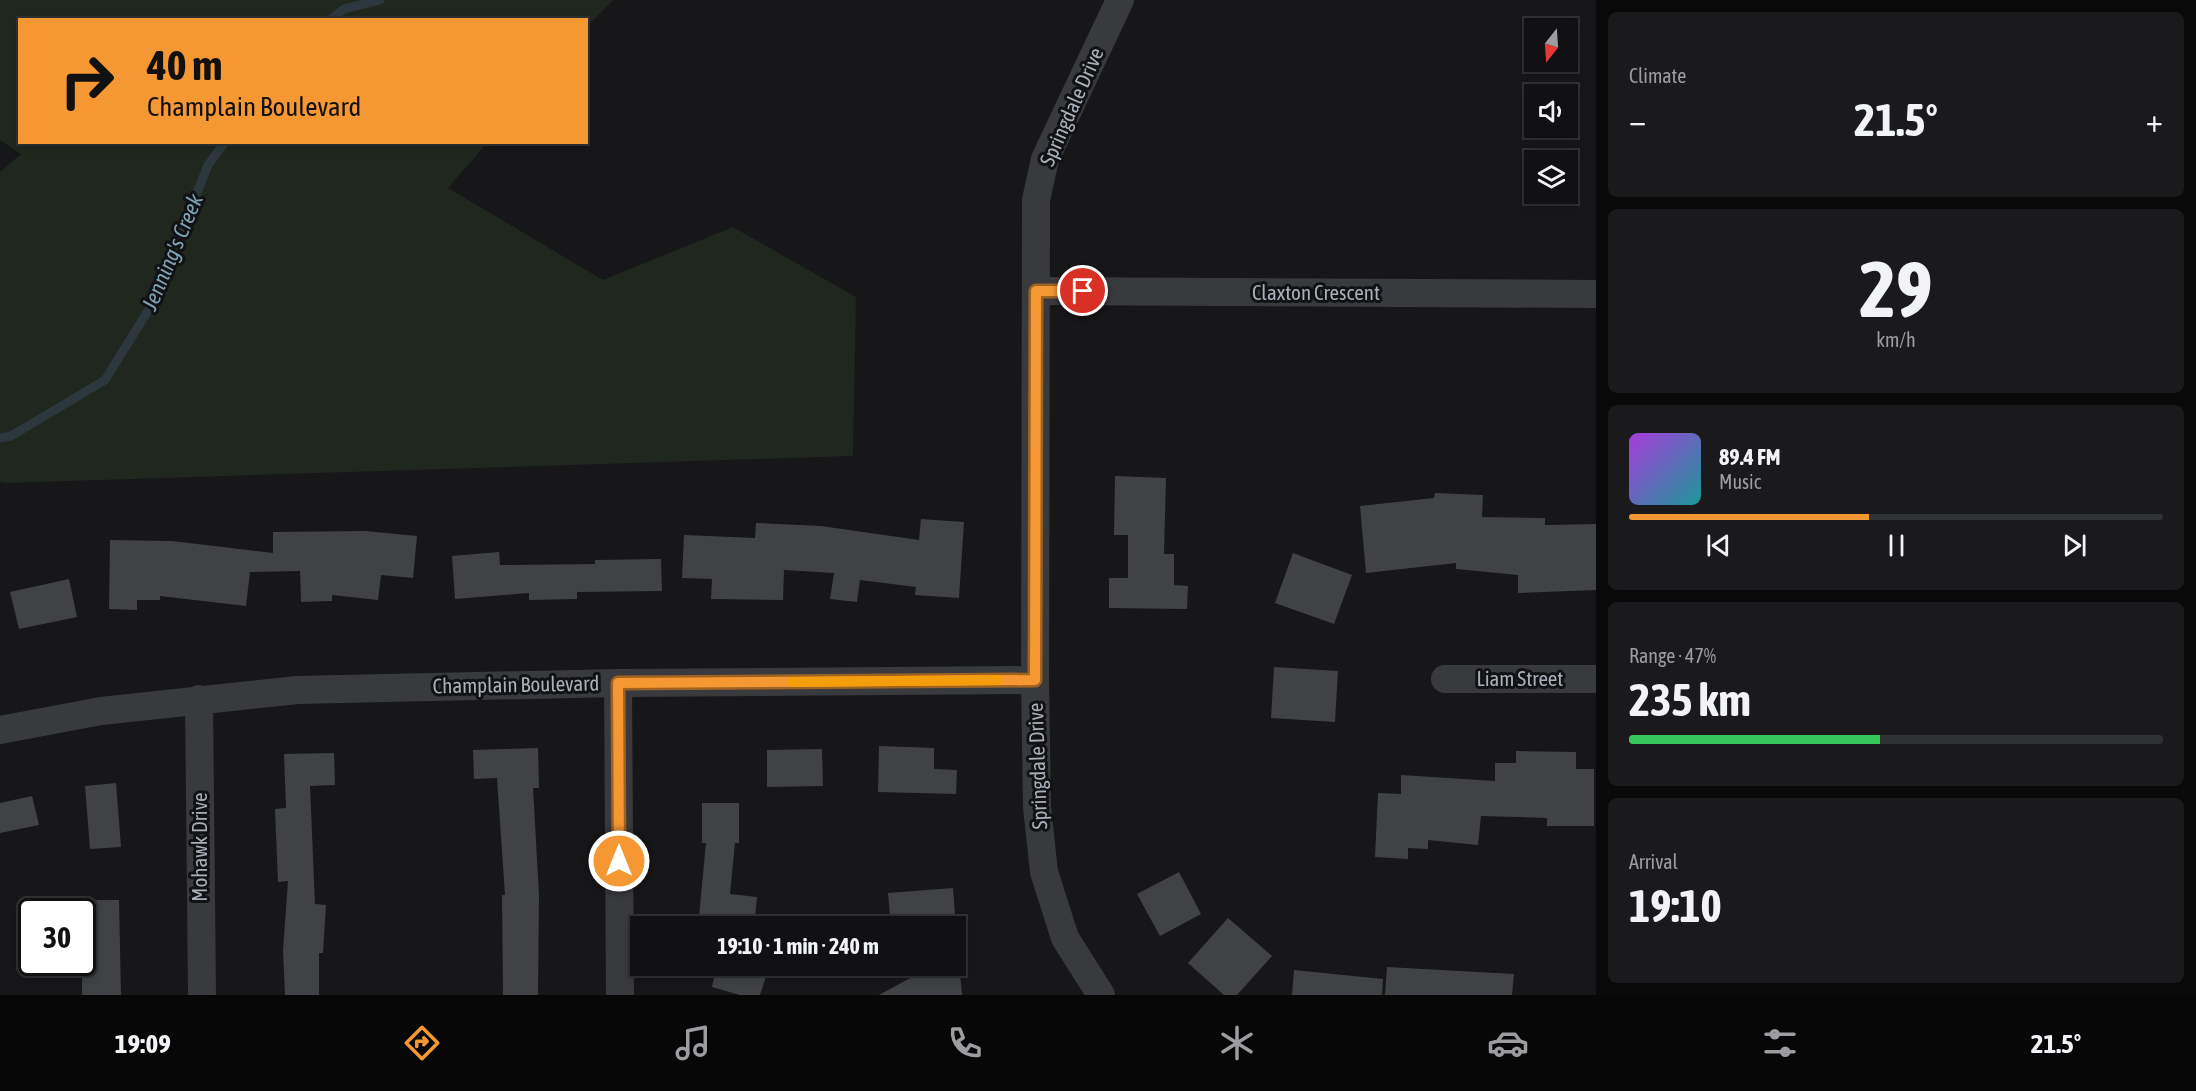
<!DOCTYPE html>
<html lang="en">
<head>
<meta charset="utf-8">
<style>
	:root { --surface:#111113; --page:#1a1a1c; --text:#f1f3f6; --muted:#9c9da0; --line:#303133; --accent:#f59833 }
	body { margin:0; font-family:"Asap Condensed",sans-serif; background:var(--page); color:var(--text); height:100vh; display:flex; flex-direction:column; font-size:22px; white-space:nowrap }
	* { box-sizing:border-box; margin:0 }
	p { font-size:20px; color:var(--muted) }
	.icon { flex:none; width:33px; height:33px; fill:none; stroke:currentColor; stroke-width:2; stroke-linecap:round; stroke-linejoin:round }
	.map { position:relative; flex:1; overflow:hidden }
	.side { display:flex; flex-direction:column; gap:12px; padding:12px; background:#09090a; width:600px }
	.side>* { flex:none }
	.banner { position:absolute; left:18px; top:18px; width:570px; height:126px; border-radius:0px; box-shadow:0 3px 9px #0003,0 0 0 2px var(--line); background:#f59833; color:#111; overflow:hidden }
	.needle { width:39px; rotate:197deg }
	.tools { position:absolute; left:1524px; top:18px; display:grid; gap:12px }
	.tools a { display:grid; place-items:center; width:54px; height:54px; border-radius:0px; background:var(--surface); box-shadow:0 3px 9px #0003,0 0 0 2px var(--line); font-size:30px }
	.speed { position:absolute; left:18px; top:898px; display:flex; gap:12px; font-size:30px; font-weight:700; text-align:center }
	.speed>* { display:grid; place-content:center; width:78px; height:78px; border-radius:50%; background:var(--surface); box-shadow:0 3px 9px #0003,0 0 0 2px var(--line); line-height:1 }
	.speed .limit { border:3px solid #111; border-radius:9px; background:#fff; color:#111 }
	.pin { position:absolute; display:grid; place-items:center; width:51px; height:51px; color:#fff; margin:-26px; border:3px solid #fff; border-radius:50%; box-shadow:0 2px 6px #0007 }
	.me { position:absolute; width:66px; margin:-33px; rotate:0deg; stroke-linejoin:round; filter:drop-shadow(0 0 4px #0008) }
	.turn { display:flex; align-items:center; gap:21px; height:126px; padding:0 30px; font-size:27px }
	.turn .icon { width:78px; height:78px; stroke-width:2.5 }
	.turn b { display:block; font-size:42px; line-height:51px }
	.big { font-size:45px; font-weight:700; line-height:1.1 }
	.side .card { flex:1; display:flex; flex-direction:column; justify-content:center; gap:9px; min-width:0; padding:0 21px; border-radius:9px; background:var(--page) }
	.side .dial { align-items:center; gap:0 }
	.dial b { font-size:78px; line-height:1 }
	.song { display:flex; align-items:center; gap:18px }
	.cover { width:72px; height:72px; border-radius:9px; background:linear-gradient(135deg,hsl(280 70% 55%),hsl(180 70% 35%)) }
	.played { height:6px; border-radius:3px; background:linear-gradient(90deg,var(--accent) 45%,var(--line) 45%) }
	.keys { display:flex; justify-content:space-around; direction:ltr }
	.heat { display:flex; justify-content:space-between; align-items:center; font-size:33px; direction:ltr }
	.charge { height:9px; border-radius:4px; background:linear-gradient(90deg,#34c759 47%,var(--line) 0) }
	.trip { position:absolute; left:630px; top:916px; width:336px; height:60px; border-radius:0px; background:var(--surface); box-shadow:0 3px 9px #0003,0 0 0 2px var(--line); font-weight:700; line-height:60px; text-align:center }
	.menu { display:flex; height:96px; justify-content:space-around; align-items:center; background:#070708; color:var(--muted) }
	.menu .icon { width:42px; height:42px }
	.menu .on { color:var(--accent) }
	.menu b { font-size:27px; color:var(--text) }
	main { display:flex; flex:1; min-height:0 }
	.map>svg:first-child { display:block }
	.green { fill:#1f271f }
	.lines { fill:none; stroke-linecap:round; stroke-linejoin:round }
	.stream { stroke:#2c383d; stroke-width:9 }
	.building { fill:#414246 }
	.street { stroke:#383a3e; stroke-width:28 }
	.route-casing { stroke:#9f6321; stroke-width:15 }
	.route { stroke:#f59833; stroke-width:10 }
	.slow { stroke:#f59e0b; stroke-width:10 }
	.labels { text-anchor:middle; stroke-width:6; stroke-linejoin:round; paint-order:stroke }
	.street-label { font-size:21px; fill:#a9b0b9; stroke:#121214 }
	.water-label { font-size:22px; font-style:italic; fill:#7fa3b4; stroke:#121214 }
</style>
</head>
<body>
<main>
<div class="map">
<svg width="1596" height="995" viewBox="0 0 1596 995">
	<rect width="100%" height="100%" fill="#171719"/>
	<polygon class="green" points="0,0 613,0 587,27 586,20 20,20 20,142 487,143 448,188 603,280 733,227 856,297 853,456 7,483 0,482 0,172 21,154 0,140"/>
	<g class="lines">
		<g class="stream">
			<polyline points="330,20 344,9 380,0"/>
			<polyline points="0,438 11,436 105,380 154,301 208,165 225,142"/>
		</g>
	</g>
	<g class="building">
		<polygon points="1115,476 1166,478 1164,554 1174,554 1174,585 1188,586 1187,609 1109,608 1109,578 1128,578 1128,535 1114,535"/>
		<polygon points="1435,493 1483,495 1482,517 1545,518 1545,525 1596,524 1596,590 1518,593 1518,575 1456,569 1456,563 1366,573 1360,506 1434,498"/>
		<polygon points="921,519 964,522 959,598 915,595 916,587 860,580 857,602 830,599 834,573 784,570 783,600 711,599 712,579 682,578 684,535 755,538 756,523 821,526 919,540"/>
		<polygon points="365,531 417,536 413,578 381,575 378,600 332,595 332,601 301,602 300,571 250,572 246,606 160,596 160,600 137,600 137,610 109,609 110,540 172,541 273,553 273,532"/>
		<polygon points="499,552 500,565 595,564 595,560 661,559 662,591 577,592 577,599 529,600 529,593 455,599 452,556"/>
		<polygon points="1293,553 1352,575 1334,624 1275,603"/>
		<polygon points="69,579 77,617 19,629 10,592"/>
		<polygon points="1274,667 1338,671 1335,722 1271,718"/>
		<polygon points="879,746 934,748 934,769 957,770 956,794 878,792"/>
		<polygon points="538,748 539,788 533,788 539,895 538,995 503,995 502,895 505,895 497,778 474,779 473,750"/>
		<polygon points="822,749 823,786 767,787 767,750"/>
		<polygon points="1516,751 1576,752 1576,769 1594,769 1594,826 1547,826 1547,818 1481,816 1478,845 1428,840 1428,849 1408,848 1408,859 1375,857 1378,793 1401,794 1401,775 1495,781 1495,763 1516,763"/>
		<polygon points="334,753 335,785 310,786 315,904 326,905 323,953 319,953 319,995 285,995 283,950 288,881 278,882 275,809 286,808 284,754"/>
		<polygon points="116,783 121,847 90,849 85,786"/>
		<polygon points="32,796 39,825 0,833 0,803"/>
		<polygon points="702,803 739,803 739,843 735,843 730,894 757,897 754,927 698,927 706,843 702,843"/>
		<polygon points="1179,872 1201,914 1160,936 1137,894"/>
		<polygon points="953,888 956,927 891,927 888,893"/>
		<polygon points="85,900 119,900 121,995 82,995 82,922 86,922"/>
		<polygon points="1228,918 1272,956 1237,995 1224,995 1188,963"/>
		<polygon points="958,951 962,995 879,995 932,966 956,966 956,953"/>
		<polygon points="699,966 765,966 769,967 760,995 740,995 712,987 714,978 697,973"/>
		<polygon points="1387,967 1514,974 1512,995 1385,995"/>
		<polygon points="1294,970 1383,979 1382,995 1292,995"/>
	</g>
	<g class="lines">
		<g class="street">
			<polyline points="1036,291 1596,294"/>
			<polyline points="1445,679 1596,679"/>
			<polyline points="618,683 620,995"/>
			<polyline points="199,699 202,995"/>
			<polyline points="0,730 101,711 297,690 618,683 1035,680"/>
			<polyline points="1101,995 1065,938 1044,872 1037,807 1035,680 1036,200 1045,159 1120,0"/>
		</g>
	</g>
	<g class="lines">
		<g class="route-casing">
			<polyline id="route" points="619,861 618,683 1035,680 1036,291 1083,291"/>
		</g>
		<use href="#route" class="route"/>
		<polyline class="slow" points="792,682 998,680"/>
	</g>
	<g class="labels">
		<g class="street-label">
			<text transform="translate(1072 107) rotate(-66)" y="7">Springdale Drive</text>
			<text x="1316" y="300">Claxton Crescent</text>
			<text x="1520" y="686">Liam Street</text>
			<text transform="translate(516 685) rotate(-1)" y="7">Champlain Boulevard</text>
			<text transform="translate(1038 766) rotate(-92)" y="7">Springdale Drive</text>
			<text transform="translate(200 847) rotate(-90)" y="7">Mohawk Drive</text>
		</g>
		<g class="water-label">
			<text transform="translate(172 252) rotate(-67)" y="8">Jenning's Creek</text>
		</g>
	</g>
</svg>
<div class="tools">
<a><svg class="needle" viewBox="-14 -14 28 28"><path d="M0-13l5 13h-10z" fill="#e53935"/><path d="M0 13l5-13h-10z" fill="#9c9da0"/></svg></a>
<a><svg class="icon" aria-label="sound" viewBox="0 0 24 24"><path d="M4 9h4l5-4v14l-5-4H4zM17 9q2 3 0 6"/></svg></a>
<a><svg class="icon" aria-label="layers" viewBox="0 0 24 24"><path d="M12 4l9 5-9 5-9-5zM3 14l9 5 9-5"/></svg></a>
</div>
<div class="speed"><div class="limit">30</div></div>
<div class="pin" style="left:1083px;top:291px;background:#d93025"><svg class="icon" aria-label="arrive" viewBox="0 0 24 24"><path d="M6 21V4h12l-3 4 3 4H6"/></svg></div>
<svg class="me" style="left:619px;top:861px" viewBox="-20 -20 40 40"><circle r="17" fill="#f59833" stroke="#fff" stroke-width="3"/><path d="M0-11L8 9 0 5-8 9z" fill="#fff"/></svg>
<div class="trip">19:10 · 1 min · 240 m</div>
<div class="banner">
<div class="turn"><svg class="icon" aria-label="right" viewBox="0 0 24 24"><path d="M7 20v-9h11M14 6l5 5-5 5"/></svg><div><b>40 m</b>Champlain Boulevard</div></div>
</div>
</div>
<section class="side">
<div class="card"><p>Climate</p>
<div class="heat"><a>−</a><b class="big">21.5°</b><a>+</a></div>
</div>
<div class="card dial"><b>29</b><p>km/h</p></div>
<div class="card">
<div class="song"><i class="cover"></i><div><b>89.4 FM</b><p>Music</p></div></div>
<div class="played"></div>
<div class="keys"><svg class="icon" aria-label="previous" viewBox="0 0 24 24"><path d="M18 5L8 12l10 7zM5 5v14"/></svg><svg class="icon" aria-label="pause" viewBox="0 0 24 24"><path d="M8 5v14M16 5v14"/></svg><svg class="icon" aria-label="next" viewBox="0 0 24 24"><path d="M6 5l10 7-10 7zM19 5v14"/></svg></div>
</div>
<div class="card"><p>Range · 47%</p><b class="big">235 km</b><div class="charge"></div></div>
<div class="card"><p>Arrival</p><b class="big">19:10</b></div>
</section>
</main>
<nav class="menu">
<b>19:09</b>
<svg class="icon on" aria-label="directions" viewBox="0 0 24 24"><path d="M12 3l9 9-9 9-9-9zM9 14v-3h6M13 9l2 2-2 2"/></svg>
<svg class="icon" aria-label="music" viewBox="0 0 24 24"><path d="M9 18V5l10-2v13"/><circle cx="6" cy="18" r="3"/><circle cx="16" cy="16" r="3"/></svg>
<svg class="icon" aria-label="phone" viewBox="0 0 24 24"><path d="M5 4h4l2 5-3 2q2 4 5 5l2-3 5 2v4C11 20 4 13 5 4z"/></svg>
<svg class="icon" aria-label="climate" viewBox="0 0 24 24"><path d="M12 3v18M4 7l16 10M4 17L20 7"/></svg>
<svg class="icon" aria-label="car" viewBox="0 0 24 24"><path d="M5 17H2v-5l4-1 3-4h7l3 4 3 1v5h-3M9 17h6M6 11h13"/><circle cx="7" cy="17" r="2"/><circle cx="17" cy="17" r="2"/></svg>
<svg class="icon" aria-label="filters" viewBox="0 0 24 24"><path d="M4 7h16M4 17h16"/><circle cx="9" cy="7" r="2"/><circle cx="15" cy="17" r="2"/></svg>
<b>21.5°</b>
</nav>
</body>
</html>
